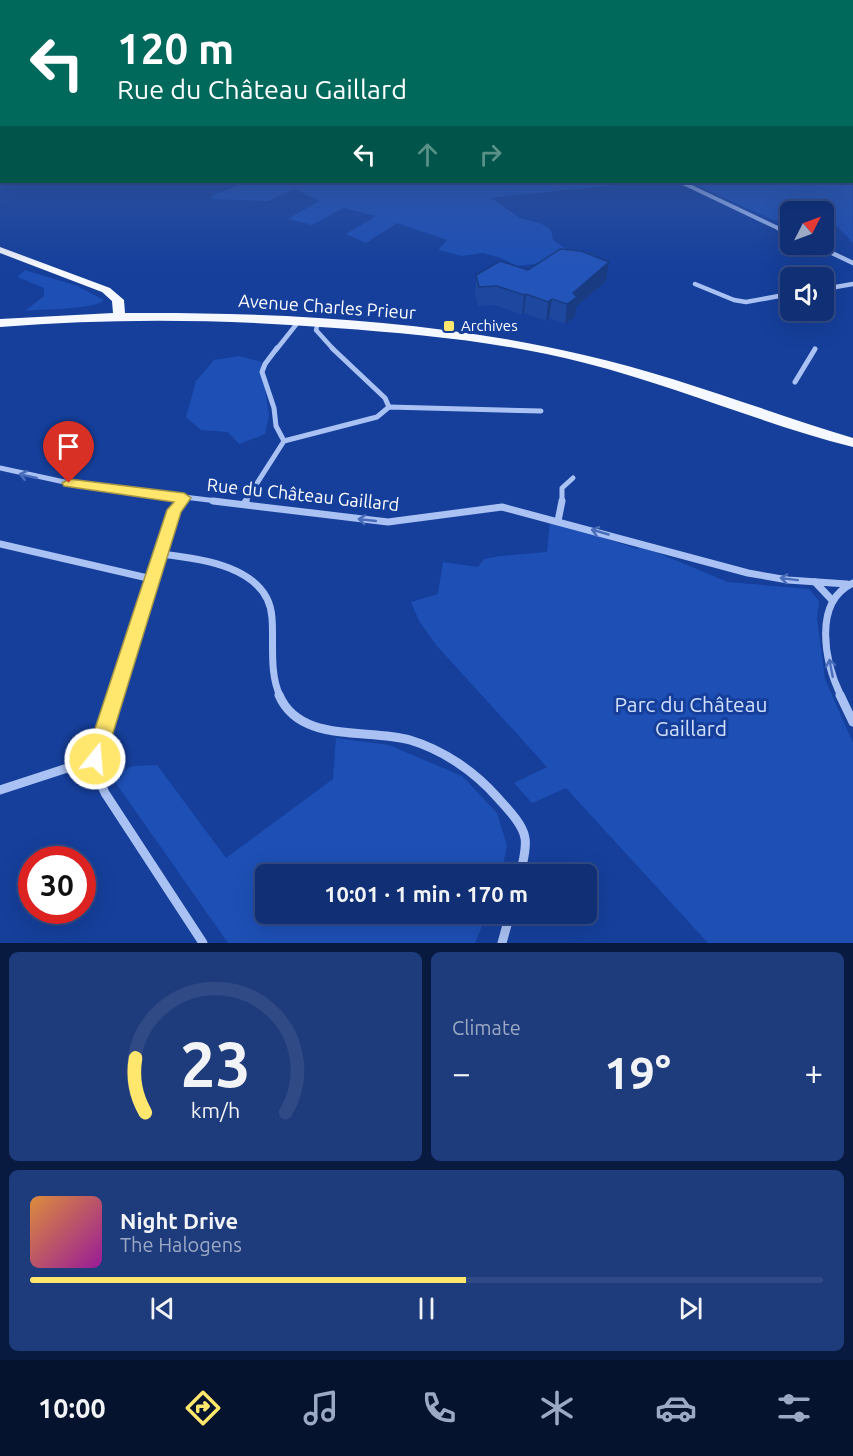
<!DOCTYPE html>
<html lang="en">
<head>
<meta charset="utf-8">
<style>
	:root { --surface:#102f74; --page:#1e3b7c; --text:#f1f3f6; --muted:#9ca9c5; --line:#304a86; --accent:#ffe66c }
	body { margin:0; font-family:Ubuntu,sans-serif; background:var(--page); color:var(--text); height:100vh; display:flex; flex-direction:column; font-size:22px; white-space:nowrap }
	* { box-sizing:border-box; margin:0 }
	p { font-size:20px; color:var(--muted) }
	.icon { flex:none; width:33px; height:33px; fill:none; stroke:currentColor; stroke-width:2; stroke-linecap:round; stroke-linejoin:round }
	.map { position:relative; height:943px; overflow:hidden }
	.panel { display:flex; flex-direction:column; gap:9px; padding:9px; background:#091a40; flex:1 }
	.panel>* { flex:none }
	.guide { position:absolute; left:0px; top:0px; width:854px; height:183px; box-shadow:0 6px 24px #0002,0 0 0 2px var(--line); background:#00695c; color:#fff; overflow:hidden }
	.needle { width:39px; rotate:48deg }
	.controls { position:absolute; left:780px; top:201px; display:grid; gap:12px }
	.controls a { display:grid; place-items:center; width:54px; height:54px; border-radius:9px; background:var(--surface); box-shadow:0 6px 24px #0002,0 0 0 2px var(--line); font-size:30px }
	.speed { position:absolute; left:18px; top:846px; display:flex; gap:12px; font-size:30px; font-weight:700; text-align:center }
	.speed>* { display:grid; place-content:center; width:78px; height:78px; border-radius:50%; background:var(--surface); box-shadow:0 6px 24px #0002,0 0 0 2px var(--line); line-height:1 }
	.speed .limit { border:9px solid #d22; background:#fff; color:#111 }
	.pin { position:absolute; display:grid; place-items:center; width:51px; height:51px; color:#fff; margin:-62px -26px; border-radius:50% 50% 50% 0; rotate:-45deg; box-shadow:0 0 6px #0007 }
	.pin .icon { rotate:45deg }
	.me { position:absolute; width:66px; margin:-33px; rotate:17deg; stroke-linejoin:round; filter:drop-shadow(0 0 4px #0008) }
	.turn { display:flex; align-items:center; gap:21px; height:126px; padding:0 18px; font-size:27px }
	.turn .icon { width:78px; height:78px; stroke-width:2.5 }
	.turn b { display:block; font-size:42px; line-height:51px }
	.lanes { display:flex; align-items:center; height:57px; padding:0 18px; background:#0003; justify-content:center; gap:30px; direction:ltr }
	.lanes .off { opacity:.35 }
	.big { font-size:45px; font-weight:700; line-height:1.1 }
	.panel .card { flex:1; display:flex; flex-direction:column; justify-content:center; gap:9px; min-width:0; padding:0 21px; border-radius:9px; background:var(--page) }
	.panel .dial { align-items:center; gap:0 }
	.dial svg { height:156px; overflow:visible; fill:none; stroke:var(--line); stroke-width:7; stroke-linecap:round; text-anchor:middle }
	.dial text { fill:var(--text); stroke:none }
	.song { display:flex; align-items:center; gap:18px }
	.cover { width:72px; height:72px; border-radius:9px; background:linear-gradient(135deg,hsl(30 70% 55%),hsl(300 70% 35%)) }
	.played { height:6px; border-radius:3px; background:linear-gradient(90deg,var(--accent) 55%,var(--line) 55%) }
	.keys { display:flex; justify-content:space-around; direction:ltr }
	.heat { display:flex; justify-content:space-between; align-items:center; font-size:33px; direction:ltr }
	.panel .tiles { flex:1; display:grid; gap:9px; grid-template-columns:1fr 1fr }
	.card:last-child { grid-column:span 2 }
	.trip { position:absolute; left:255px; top:864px; width:342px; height:60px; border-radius:9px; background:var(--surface); box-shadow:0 6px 24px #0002,0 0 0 2px var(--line); font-weight:700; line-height:60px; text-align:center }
	.dock { display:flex; height:96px; justify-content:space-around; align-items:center; background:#06132e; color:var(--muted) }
	.dock .icon { width:42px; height:42px }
	.dock .on { color:var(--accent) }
	.dock b { font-size:27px; color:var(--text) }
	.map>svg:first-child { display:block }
	.green { fill:#1d4fb5 }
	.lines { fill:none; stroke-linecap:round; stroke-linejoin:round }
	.street-far4 { stroke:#aac2f3; stroke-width:4 }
	.street-far3 { stroke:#aac2f3; stroke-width:4.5 }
	.street-far2 { stroke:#aac2f3; stroke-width:5 }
	.street-far1 { stroke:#aac2f3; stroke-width:7 }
	.street { stroke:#aac2f3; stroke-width:9 }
	.primary { fill:#f6f8ff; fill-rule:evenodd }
	.wall { fill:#1e489f }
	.shaded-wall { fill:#183b82 }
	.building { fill:#2354b9; stroke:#183b82; stroke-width:1.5 }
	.oneway { stroke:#496dba }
	.route { fill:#ffe66c; stroke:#a69646; stroke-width:1.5 }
	.poi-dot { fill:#ffe66c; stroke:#153f9b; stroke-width:2 }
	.labels { text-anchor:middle; stroke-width:6; stroke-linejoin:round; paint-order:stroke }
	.far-poi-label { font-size:15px; fill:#fff; stroke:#153f9b; text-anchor:start }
	.street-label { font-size:18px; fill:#fff; stroke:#153f9b }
	.near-park-label { font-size:21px; fill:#d2e0fd; stroke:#153f9b }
</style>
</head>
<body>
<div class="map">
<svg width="853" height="943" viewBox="0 0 853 943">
	<rect width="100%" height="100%" fill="#153f9b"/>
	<g class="green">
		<polygon points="852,160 853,243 833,222 824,221 824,212 790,212 790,221 773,220 689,182 852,182"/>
		<polygon points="247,182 642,182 491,198 520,218 542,224 551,230 553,240 572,253 553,262 516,266 501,258 483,253 462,256 438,250 447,240 397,223 366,243 346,234 376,216 343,208 312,225 288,219 319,201 295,189 268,201 211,199 213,195"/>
		<path d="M25,270L77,286L104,300C94,310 41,309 25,311L44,296V288L17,277Z"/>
		<polygon points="239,356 261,362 269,416 265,434 239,444 228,432 201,430 186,417 196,381 214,360"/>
		<polygon points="550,520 637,549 641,546 728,582 809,589 819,601 817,619 825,679 853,743 853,943 708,943 566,788 532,803 514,783 547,767 437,646 419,621 411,602 438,594 443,562 478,567 484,559 500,556 547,552"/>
		<polygon points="336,738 389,745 462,776 497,813 507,846 501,874 266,874 266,914 487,914 475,943 228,943 111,776 133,766 157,765 226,858 333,779"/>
	</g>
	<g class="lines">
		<polyline class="street-far4" points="681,182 782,230"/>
		<g class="street-far3">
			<polyline points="779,229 790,234"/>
			<polyline points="813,244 853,263"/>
			<polyline points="695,284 734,300 746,302 790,294"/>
			<polyline points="824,289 853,284"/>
			<polyline points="318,323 316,330 334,350"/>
			<polyline points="276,350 299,321"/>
		</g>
		<g class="street-far2">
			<polyline points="277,348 265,364 262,372 274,408 276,426 284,441"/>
			<polyline points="332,348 385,398 389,407"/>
			<polyline points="795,382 815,349"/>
			<polyline points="0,468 69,483 225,502"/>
			<polyline points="181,502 184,498"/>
			<polyline points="245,502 284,441 377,417 389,407 541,411"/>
			<polyline points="562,502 562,488 573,478"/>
		</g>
		<g class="street-far1">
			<polyline points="213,501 388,522 502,507 748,573 788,580 847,584"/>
			<polyline points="244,504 246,501"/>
			<polyline points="558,521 562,501"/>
			<polyline points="0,544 152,579"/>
			<path d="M160,554C198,558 269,566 272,618C274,644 269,672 280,696"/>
			<polyline points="815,582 831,599"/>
			<polyline points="115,696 174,510 182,501"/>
			<path d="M841,696C825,663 812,602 853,583"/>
		</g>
		<g class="street">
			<path d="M279,695C300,744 367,728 410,740C443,750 474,771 497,797C506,807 523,824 525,838C527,850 522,862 521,874"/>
			<polyline points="840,695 853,722"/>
			<polyline points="95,759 97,775 105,793 203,943"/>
			<polyline points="0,790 95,759 115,695"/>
			<polyline points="502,943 510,914"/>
		</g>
		<path class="primary" d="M0,247L110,288L124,300L125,313C278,312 435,320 584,355C676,376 764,411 853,438V447C762,424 676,386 585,363C503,342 419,334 335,328C223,319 112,318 0,327V319L113,313L112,301L102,292L0,253Z"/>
	</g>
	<polygon class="wall" points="609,262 606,281 576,307 575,317 565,324 549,318 546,321 524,313 522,315 495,305 478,306 475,294 476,275"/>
	<g class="shaded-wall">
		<polygon points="609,262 606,281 576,307 575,317 565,324 567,304 573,293"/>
		<polygon points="526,294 524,313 522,315 524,295"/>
		<polygon points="552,299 549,318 546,321 548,302"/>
	</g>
	<polygon class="building" points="560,249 581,251 609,262 573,293 577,297 567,304 552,299 548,302 526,294 524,295 497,286 479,287 476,275 500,261 528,270"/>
	<defs><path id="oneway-shaft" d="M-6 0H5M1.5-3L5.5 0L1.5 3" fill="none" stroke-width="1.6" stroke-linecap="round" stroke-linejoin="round" transform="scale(1.5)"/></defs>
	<g class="oneway">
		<use href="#oneway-shaft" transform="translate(28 476) rotate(-167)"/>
		<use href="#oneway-shaft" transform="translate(367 520) rotate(-174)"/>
		<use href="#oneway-shaft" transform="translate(600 532) rotate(-164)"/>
		<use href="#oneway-shaft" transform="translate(789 579) rotate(-173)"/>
		<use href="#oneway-shaft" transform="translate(831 668) rotate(-101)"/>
	</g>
	<linearGradient id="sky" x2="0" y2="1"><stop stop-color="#0c2355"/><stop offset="0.51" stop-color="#3558a4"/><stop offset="1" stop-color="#3558a4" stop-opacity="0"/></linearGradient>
	<rect width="853" height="268" fill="url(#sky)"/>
	<polygon class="route" points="69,479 184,493 191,498 181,512 105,759 102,765 95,768 88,765 85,759 167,510 174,502 64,486 62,483"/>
	<rect class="poi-dot" x="443" y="320" width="12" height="12" rx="3"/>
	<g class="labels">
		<g class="far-poi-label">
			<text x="461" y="331">Archives</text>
		</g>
		<g class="street-label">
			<text transform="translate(327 307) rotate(4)" y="6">Avenue Charles Prieur</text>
			<text transform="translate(303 495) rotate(6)" y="6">Rue du Château Gaillard</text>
		</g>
		<g class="near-park-label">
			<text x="691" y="712">Parc du Château<tspan x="691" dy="24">Gaillard</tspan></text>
		</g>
	</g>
</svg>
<div class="controls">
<a><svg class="needle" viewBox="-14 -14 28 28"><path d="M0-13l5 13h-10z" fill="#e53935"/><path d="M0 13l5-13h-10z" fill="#9ca9c5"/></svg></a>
<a><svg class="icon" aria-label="sound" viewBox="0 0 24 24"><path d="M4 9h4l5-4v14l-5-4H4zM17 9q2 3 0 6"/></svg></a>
</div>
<div class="speed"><div class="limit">30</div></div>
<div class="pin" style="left:69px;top:483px;background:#d93025"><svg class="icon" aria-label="arrive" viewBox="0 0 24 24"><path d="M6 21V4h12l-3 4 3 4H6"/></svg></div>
<svg class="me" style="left:95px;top:759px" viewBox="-20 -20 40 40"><circle r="17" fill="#ffe66c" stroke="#fff" stroke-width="3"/><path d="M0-11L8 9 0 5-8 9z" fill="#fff"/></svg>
<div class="trip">10:01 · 1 min · 170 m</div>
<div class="guide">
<div class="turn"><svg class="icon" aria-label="left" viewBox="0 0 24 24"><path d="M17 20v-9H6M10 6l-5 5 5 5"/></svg><div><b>120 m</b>Rue du Château Gaillard</div></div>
<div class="lanes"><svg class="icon" aria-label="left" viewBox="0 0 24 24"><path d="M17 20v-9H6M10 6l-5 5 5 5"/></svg><svg class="icon off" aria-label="ahead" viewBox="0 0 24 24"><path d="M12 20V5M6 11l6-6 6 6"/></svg><svg class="icon off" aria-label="right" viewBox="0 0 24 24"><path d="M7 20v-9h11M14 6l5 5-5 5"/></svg></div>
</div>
</div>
<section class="panel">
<div class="tiles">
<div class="card dial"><svg viewBox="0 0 100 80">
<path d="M14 69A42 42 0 1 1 86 69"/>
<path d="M14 69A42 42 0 0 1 9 41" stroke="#ffe66c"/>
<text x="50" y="56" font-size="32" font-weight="700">23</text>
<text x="50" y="72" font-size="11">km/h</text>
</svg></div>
<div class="card"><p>Climate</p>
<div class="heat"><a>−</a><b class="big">19°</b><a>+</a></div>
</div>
<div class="card">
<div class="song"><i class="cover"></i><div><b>Night Drive</b><p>The Halogens</p></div></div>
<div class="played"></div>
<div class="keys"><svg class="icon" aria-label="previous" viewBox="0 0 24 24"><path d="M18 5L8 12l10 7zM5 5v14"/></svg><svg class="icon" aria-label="pause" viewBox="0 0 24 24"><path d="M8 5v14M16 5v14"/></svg><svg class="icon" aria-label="next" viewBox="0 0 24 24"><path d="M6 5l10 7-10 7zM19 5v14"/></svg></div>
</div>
</div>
</section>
<nav class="dock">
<b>10:00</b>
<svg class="icon on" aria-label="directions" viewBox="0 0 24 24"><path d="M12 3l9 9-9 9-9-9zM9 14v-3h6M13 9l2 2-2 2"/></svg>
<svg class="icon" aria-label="music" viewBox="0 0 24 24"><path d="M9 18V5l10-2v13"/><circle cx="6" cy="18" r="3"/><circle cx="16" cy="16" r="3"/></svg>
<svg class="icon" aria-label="phone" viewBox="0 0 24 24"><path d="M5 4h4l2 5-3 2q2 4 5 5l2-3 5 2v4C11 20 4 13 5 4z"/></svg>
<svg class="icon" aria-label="climate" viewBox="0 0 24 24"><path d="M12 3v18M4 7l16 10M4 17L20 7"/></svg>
<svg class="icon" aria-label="car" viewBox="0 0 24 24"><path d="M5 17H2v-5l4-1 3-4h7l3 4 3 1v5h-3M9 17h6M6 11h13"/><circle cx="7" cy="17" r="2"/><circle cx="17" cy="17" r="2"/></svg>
<svg class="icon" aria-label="filters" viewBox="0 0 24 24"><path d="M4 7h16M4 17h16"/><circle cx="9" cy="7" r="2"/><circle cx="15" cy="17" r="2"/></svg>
</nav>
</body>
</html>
